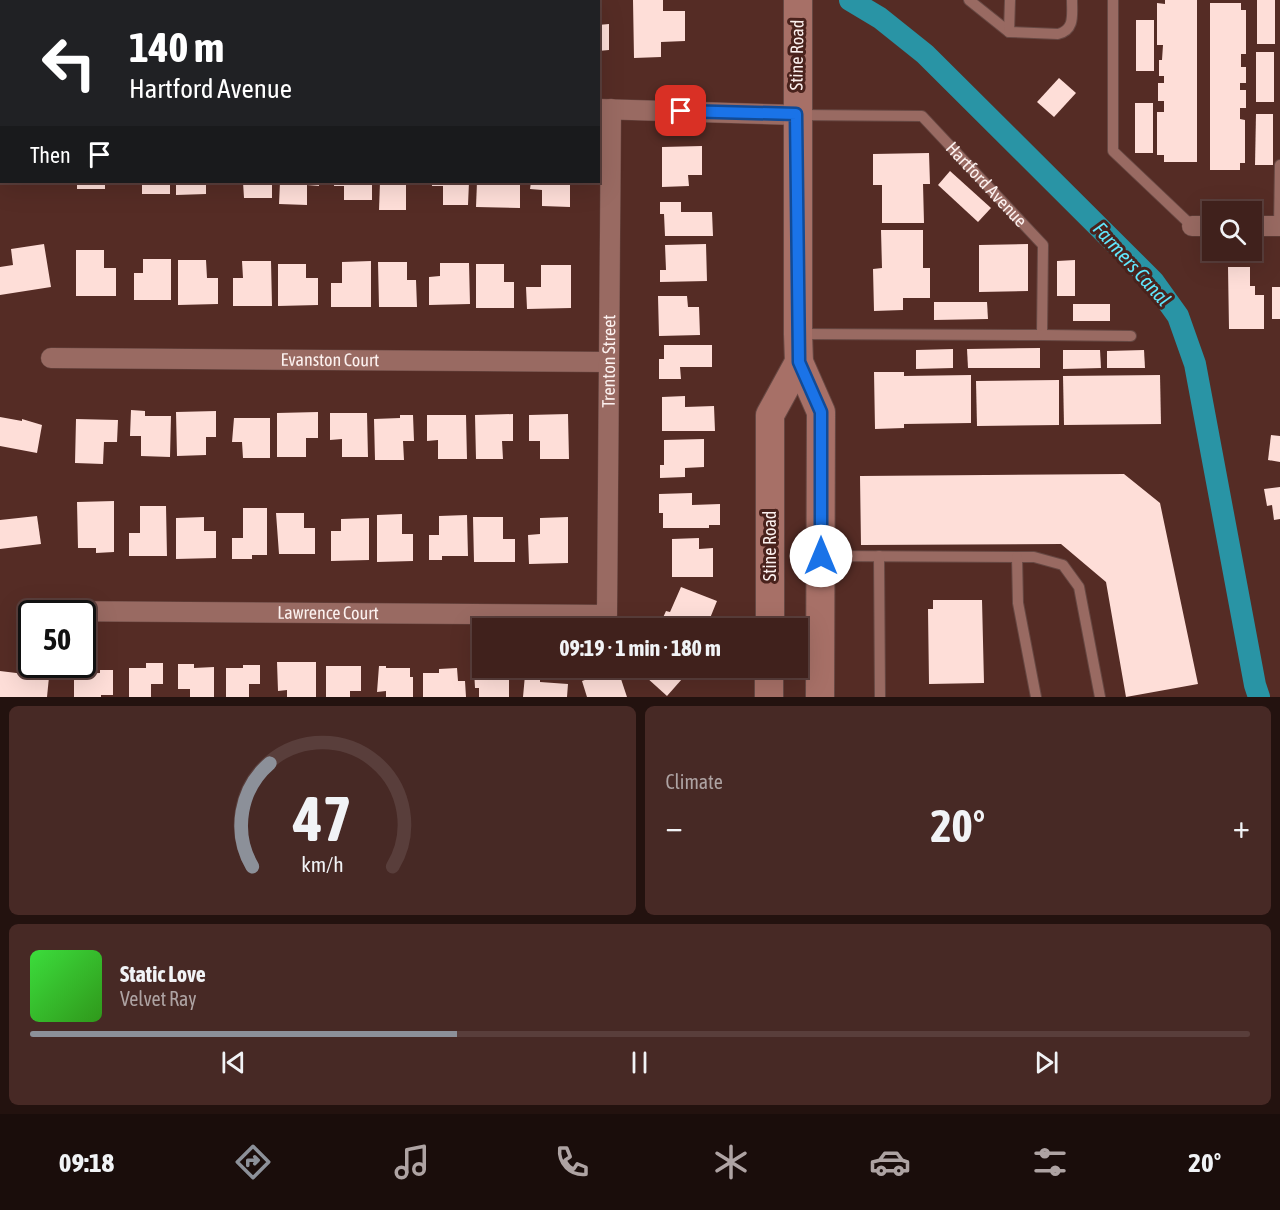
<!DOCTYPE html>
<html lang="en">
<head>
<meta charset="utf-8">
<style>
	:root { --surface:#40211c; --page:#472925; --text:#f1f3f6; --muted:#aea3a3; --line:#593e3b; --accent:#8c9099 }
	body { margin:0; font-family:"Asap Condensed",sans-serif; background:var(--page); color:var(--text); height:100vh; display:flex; flex-direction:column; font-size:22px; white-space:nowrap }
	* { box-sizing:border-box; margin:0 }
	p { font-size:20px; color:var(--muted) }
	.icon { flex:none; width:33px; height:33px; fill:none; stroke:currentColor; stroke-width:2; stroke-linecap:round; stroke-linejoin:round }
	.map { position:relative; height:697px; overflow:hidden }
	.details { display:flex; flex-direction:column; gap:9px; padding:9px; background:#23120f; flex:1 }
	.details>* { flex:none }
	.top-card { position:absolute; left:0px; top:0px; width:600px; height:183px; box-shadow:0 6px 24px #0002,0 0 0 2px var(--line); background:#202124; color:#fff; overflow:hidden }
	.buttons { position:absolute; left:1202px; top:201px; display:grid; gap:12px }
	.buttons a { display:grid; place-items:center; width:60px; height:60px; border-radius:0px; background:var(--surface); box-shadow:0 6px 24px #0002,0 0 0 2px var(--line); font-size:30px }
	.speed { position:absolute; left:18px; top:600px; display:flex; gap:12px; font-size:30px; font-weight:700; text-align:center }
	.speed>* { display:grid; place-content:center; width:78px; height:78px; border-radius:50%; background:var(--surface); box-shadow:0 6px 24px #0002,0 0 0 2px var(--line); line-height:1 }
	.speed .limit { border:3px solid #111; border-radius:9px; background:#fff; color:#111 }
	.pin { position:absolute; display:grid; place-items:center; width:51px; height:51px; color:#fff; margin:-26px; border-radius:12px; box-shadow:0 3px 9px #0006 }
	.me { position:absolute; width:66px; margin:-33px; rotate:0deg; stroke-linejoin:round; filter:drop-shadow(0 0 4px #0008) }
	.turn { display:flex; align-items:center; gap:21px; height:126px; padding:0 30px; font-size:27px }
	.turn .icon { width:78px; height:78px; stroke-width:2.5 }
	.turn b { display:block; font-size:42px; line-height:51px }
	.then { display:flex; align-items:center; height:57px; padding:0 30px; background:#0003; gap:12px; font-size:22px }
	.big { font-size:45px; font-weight:700; line-height:1.1 }
	.details .widget { flex:1; display:flex; flex-direction:column; justify-content:center; gap:9px; min-width:0; padding:0 21px; border-radius:9px; background:var(--page) }
	.details .dial { align-items:center; gap:0 }
	.dial svg { height:156px; overflow:visible; fill:none; stroke:var(--line); stroke-width:7; stroke-linecap:round; text-anchor:middle }
	.dial text { fill:var(--text); stroke:none }
	.song { display:flex; align-items:center; gap:18px }
	.cover { width:72px; height:72px; border-radius:9px; background:linear-gradient(135deg,hsl(120 70% 55%),hsl(110 70% 35%)) }
	.played { height:6px; border-radius:3px; background:linear-gradient(90deg,var(--accent) 35%,var(--line) 35%) }
	.keys { display:flex; justify-content:space-around; direction:ltr }
	.heat { display:flex; justify-content:space-between; align-items:center; font-size:33px; direction:ltr }
	.details .tiles { flex:1; display:grid; gap:9px; grid-template-columns:1fr 1fr }
	.widget:last-child { grid-column:span 2 }
	.trip { position:absolute; left:472px; top:618px; width:336px; height:60px; border-radius:0px; background:var(--surface); box-shadow:0 6px 24px #0002,0 0 0 2px var(--line); font-weight:700; line-height:60px; text-align:center }
	.dock { display:flex; height:96px; justify-content:space-around; align-items:center; background:#1a0d0b; color:var(--muted) }
	.dock .icon { width:42px; height:42px }
	.dock .on { color:var(--accent) }
	.dock b { font-size:27px; color:var(--text) }
	.map>svg:first-child { display:block }
	.lines { fill:none; stroke-linecap:round; stroke-linejoin:round }
	.canal { stroke:#2994a5; stroke-width:22 }
	.building { fill:#feded8 }
	.service-casing { stroke:#674843; stroke-width:12 }
	.minor-casing { stroke:#674843; stroke-width:21 }
	.secondary-casing { stroke:#674843; stroke-width:30 }
	.service { stroke:#996a62; stroke-width:10 }
	.minor { stroke:#996a62; stroke-width:20 }
	.secondary { stroke:#a77067; stroke-width:28 }
	.route-casing { stroke:#114b97; stroke-width:15 }
	.route { stroke:#1a73e8; stroke-width:10 }
	.labels { text-anchor:middle; stroke-width:6; stroke-linejoin:round; paint-order:stroke }
	.street-label { font-size:18px; fill:#fcf1ef; stroke:#49221c }
	.water-label { font-size:20px; font-style:italic; fill:#61e7fd; stroke:#49221c }
</style>
</head>
<body>
<div class="map">
<svg width="1280" height="697" viewBox="0 0 1280 697">
	<rect width="100%" height="100%" fill="#552c25"/>
	<g class="lines">
		<polyline class="canal" points="850,0 880,18 925,54 1153,281 1178,316 1195,364 1255,685 1259,697"/>
	</g>
	<g class="building">
		<polygon points="633,0 663,0 663,11 685,11 685,41 661,42 661,57 634,58"/>
		<polygon points="1165,0 1197,0 1197,162 1164,162 1164,155 1157,155 1157,112 1164,112 1164,101 1158,101 1158,83 1164,83 1164,76 1159,76 1159,60 1162,60 1163,45 1157,45 1157,3 1165,4"/>
		<rect x="1257" y="0" width="18" height="44"/>
		<polygon points="1210,3 1241,3 1241,10 1246,10 1246,54 1241,54 1241,67 1246,67 1246,83 1240,83 1240,90 1246,90 1246,108 1240,108 1240,119 1245,120 1245,163 1240,163 1240,170 1210,170"/>
		<rect x="1136" y="20" width="18" height="51"/>
		<polygon points="609,24 609,50 598,51 598,25"/>
		<rect x="1256" y="52" width="18" height="50"/>
		<polygon points="1059,78 1076,93 1054,117 1037,102"/>
		<rect x="1135" y="103" width="18" height="50"/>
		<polygon points="1256,114 1273,114 1273,165 1255,165"/>
		<polygon points="702,146 702,175 688,175 689,186 662,187 662,147"/>
		<polygon points="929,153 930,184 923,184 924,223 882,223 882,185 873,185 873,154"/>
		<polygon points="950,171 991,208 978,222 938,185"/>
		<rect x="77" y="182" width="28" height="7"/>
		<rect x="142" y="182" width="28" height="12"/>
		<polygon points="176,182 206,182 206,194 176,195"/>
		<polygon points="243,182 272,182 272,198 244,198"/>
		<polygon points="280,182 319,182 319,186 307,185 307,205 279,204"/>
		<polygon points="334,182 372,182 372,200 344,200 344,186 334,186"/>
		<polygon points="380,182 406,182 406,210 379,210"/>
		<polygon points="432,182 469,182 468,205 443,205 443,186 432,186"/>
		<polygon points="477,182 520,182 520,208 476,207"/>
		<polygon points="531,182 570,182 570,207 542,206 542,190 530,189"/>
		<polygon points="660,202 681,202 681,212 712,212 713,236 665,236 664,214 660,214"/>
		<polygon points="881,230 923,230 923,268 930,268 930,298 903,298 903,310 874,311 873,269 882,268"/>
		<polygon points="44,244 51,287 0,295 0,267 13,265 11,249"/>
		<polygon points="706,244 707,281 660,282 660,270 666,270 665,245"/>
		<polygon points="1028,244 1028,291 979,292 979,245"/>
		<polygon points="76,250 104,250 104,268 116,268 116,296 76,296"/>
		<polygon points="143,259 171,259 171,300 134,300 134,273 143,273"/>
		<polygon points="178,260 206,260 207,278 218,278 218,304 178,305"/>
		<polygon points="1075,260 1075,296 1057,296 1057,261"/>
		<polygon points="242,261 271,261 272,306 233,306 233,278 243,278"/>
		<polygon points="371,261 371,307 331,307 331,283 342,283 342,262"/>
		<polygon points="378,262 407,262 407,280 416,280 417,307 379,307"/>
		<polygon points="440,263 469,263 470,304 429,305 429,277 440,276"/>
		<polygon points="278,264 306,264 306,278 318,278 318,305 278,306"/>
		<polygon points="476,264 504,264 504,282 514,282 514,308 476,308"/>
		<polygon points="541,265 571,265 571,308 527,309 526,287 541,287"/>
		<polygon points="1228,267 1250,267 1250,286 1255,286 1255,295 1264,295 1264,329 1229,329"/>
		<rect x="1272" y="287" width="8" height="32"/>
		<polygon points="658,296 687,296 688,307 699,307 700,335 659,336"/>
		<polygon points="934,302 987,302 988,319 934,320"/>
		<rect x="1073" y="304" width="37" height="17"/>
		<polygon points="664,345 712,345 712,367 680,367 681,379 659,379 659,359 664,359"/>
		<polygon points="1040,348 1040,368 968,368 967,349"/>
		<polygon points="953,349 953,368 916,369 916,350"/>
		<polygon points="1063,350 1100,350 1101,368 1063,369"/>
		<polygon points="1144,350 1145,368 1107,368 1107,351"/>
		<polygon points="874,372 904,372 904,376 971,375 971,423 904,424 904,428 875,429"/>
		<polygon points="1160,375 1161,424 1064,425 1063,376"/>
		<polygon points="1059,380 1059,425 977,426 976,381"/>
		<polygon points="685,396 685,407 714,406 715,431 662,431 662,397"/>
		<polygon points="131,410 145,411 145,416 171,416 170,457 141,456 141,436 130,436"/>
		<polygon points="216,411 216,437 206,437 206,455 177,456 176,412"/>
		<polygon points="318,412 318,438 306,438 306,457 277,457 277,413"/>
		<polygon points="330,413 367,413 368,457 342,457 342,439 330,440"/>
		<polygon points="513,414 513,441 502,441 503,459 476,459 475,415"/>
		<polygon points="568,414 569,459 540,459 540,441 529,441 529,415"/>
		<polygon points="400,415 413,415 414,441 403,441 404,460 375,460 374,419 400,418"/>
		<polygon points="427,415 466,415 467,459 438,459 438,440 427,441"/>
		<polygon points="0,417 22,421 22,419 42,425 37,453 0,446"/>
		<polygon points="234,418 270,418 270,458 243,458 242,442 232,442"/>
		<polygon points="76,419 118,420 117,442 104,442 103,464 75,463"/>
		<polygon points="1271,435 1280,436 1280,462 1268,460"/>
		<polygon points="704,439 704,467 685,468 685,477 660,478 660,465 664,465 664,440"/>
		<polygon points="1124,474 1160,503 1198,684 1126,697 1106,582 1061,544 861,545 860,476"/>
		<polygon points="1280,487 1280,519 1274,520 1272,505 1267,506 1264,489"/>
		<polygon points="692,493 692,505 720,504 720,525 709,525 709,528 663,528 663,513 659,513 659,494"/>
		<polygon points="114,501 114,552 96,553 96,548 78,548 77,502"/>
		<polygon points="140,506 166,506 167,556 129,556 129,533 140,533"/>
		<polygon points="243,508 267,508 267,555 252,555 252,559 232,559 232,538 243,538"/>
		<polygon points="276,513 304,513 304,528 315,528 315,554 279,554"/>
		<polygon points="402,514 402,534 413,534 413,561 377,562 377,515"/>
		<polygon points="467,515 468,556 442,556 442,560 429,560 429,535 439,535 439,516"/>
		<polygon points="37,516 41,544 0,549 0,520"/>
		<polygon points="204,517 204,531 216,531 216,558 176,559 176,518"/>
		<polygon points="473,517 503,517 503,539 515,539 515,562 474,562"/>
		<polygon points="568,517 568,563 529,564 528,535 540,534 540,518"/>
		<polygon points="369,518 369,560 331,561 331,531 341,531 341,519"/>
		<polygon points="699,538 699,549 713,548 713,577 672,577 672,539"/>
		<polygon points="681,587 717,601 706,628 689,621 686,628 677,628 661,622 666,611 670,612"/>
		<polygon points="933,600 982,600 984,683 929,684 928,609 933,609"/>
		<polygon points="277,662 316,662 316,697 287,697 287,690 278,691"/>
		<polygon points="146,663 163,663 163,684 151,684 151,697 129,697 129,668 146,668"/>
		<polygon points="178,664 194,664 194,668 214,667 214,697 190,697 190,689 178,689"/>
		<polygon points="243,665 260,665 260,684 249,684 249,697 226,697 226,668 243,668"/>
		<polygon points="326,666 361,666 361,691 350,691 350,697 326,697"/>
		<polygon points="379,666 386,666 386,668 410,668 410,677 413,677 413,697 386,697 386,691 377,692"/>
		<polygon points="457,668 458,681 465,681 466,697 423,697 423,673 439,673 439,669"/>
		<polygon points="492,668 492,673 509,673 509,697 479,697 479,688 475,688 474,669"/>
		<polygon points="636,668 669,668 682,679 667,696"/>
		<polygon points="615,669 619,680 621,679 627,697 587,697 582,681"/>
		<polygon points="100,670 113,670 113,695 101,695 101,697 74,697 74,674 100,673"/>
		<polygon points="0,671 49,677 47,697 0,697"/>
		<polygon points="525,675 540,676 540,682 568,684 567,697 523,697"/>
	</g>
	<g class="lines">
		<g class="service-casing">
			<g id="service">
				<polyline points="969,0 1009,32"/>
				<path d="M1010,0L1009,32L1058,34C1075,30 1072,15 1072,0"/>
				<polyline points="1113,0 1113,151 1192,226"/>
				<path id="s1" d="M798,115L922,116L1043,245L1042,335L798,334"/>
				<polyline points="1279,226 1280,165"/>
				<polyline points="1042,335 1131,336"/>
				<polyline points="823,556 1034,557 1063,565 1079,587 1100,697"/>
				<polyline points="879,556 880,697"/>
				<polyline points="1017,557 1018,603 1036,697"/>
			</g>
		</g>
		<g class="minor-casing">
			<g id="minor">
				<polyline points="260,2 260,0"/>
				<polyline points="521,2 521,0"/>
				<polyline points="0,69 2,69"/>
				<polyline points="598,109 797,115"/>
				<polyline points="1192,226 1212,226"/>
				<polyline points="1251,226 1280,226"/>
				<path id="s2" d="M51,358L609,362"/>
				<path id="s3" d="M49,611L607,615L611,109"/>
			</g>
		</g>
		<g class="secondary-casing">
			<g id="secondary">
				<polyline points="798,0 798,334 799,362 821,412 820,697"/>
				<polyline points="770,628 770,415 799,362"/>
				<polyline points="769,697 769,668"/>
			</g>
		</g>
		<use href="#service" class="service"/>
		<use href="#minor" class="minor"/>
		<use href="#secondary" class="secondary"/>
	</g>
	<g class="lines">
		<g class="route-casing">
			<polyline id="route" points="681,111 796,114 799,362 821,412 821,556"/>
		</g>
		<use href="#route" class="route"/>
	</g>
	<g class="labels">
		<g class="street-label">
			<text transform="translate(797 55) rotate(-89)" y="6">Stine Road</text>
			<text dy="6" stroke="none"><textPath href="#s1" startOffset="218">Hartford Avenue</textPath></text>
			<text dy="6" stroke="none"><textPath href="#s2" startOffset="279">Evanston Court</textPath></text>
			<text dy="6" stroke="none"><textPath href="#s3" startOffset="812">Trenton Street</textPath></text>
			<text transform="translate(770 546) rotate(-90)" y="6">Stine Road</text>
			<text dy="6" stroke="none"><textPath href="#s3" startOffset="279">Lawrence Court</textPath></text>
		</g>
		<g class="water-label">
			<text transform="translate(1132 264) rotate(48)" y="7">Farmers Canal</text>
		</g>
	</g>
</svg>
<div class="buttons">
<a><svg class="icon" aria-label="search" viewBox="0 0 24 24"><circle cx="10" cy="10" r="6"/><path d="M15 15l6 6"/></svg></a>
</div>
<div class="speed"><div class="limit">50</div></div>
<div class="pin" style="left:681px;top:111px;background:#d93025"><svg class="icon" aria-label="arrive" viewBox="0 0 24 24"><path d="M6 21V4h12l-3 4 3 4H6"/></svg></div>
<svg class="me" style="left:821px;top:556px" viewBox="-20 -20 40 40"><circle r="19" fill="#fff"/><path d="M0-13L10 11 0 6-10 11z" fill="#1a73e8"/></svg>
<div class="trip">09:19 · 1 min · 180 m</div>
<div class="top-card">
<div class="turn"><svg class="icon" aria-label="left" viewBox="0 0 24 24"><path d="M17 20v-9H6M10 6l-5 5 5 5"/></svg><div><b>140 m</b>Hartford Avenue</div></div>
<div class="then">Then<svg class="icon" aria-label="arrive" viewBox="0 0 24 24"><path d="M6 21V4h12l-3 4 3 4H6"/></svg></div>
</div>
</div>
<section class="details">
<div class="tiles">
<div class="widget dial"><svg viewBox="0 0 100 80">
<path d="M14 69A42 42 0 1 1 86 69"/>
<path d="M14 69A42 42 0 0 1 23 16" stroke="#8c9099"/>
<text x="50" y="56" font-size="32" font-weight="700">47</text>
<text x="50" y="72" font-size="11">km/h</text>
</svg></div>
<div class="widget"><p>Climate</p>
<div class="heat"><a>−</a><b class="big">20°</b><a>+</a></div>
</div>
<div class="widget">
<div class="song"><i class="cover"></i><div><b>Static Love</b><p>Velvet Ray</p></div></div>
<div class="played"></div>
<div class="keys"><svg class="icon" aria-label="previous" viewBox="0 0 24 24"><path d="M18 5L8 12l10 7zM5 5v14"/></svg><svg class="icon" aria-label="pause" viewBox="0 0 24 24"><path d="M8 5v14M16 5v14"/></svg><svg class="icon" aria-label="next" viewBox="0 0 24 24"><path d="M6 5l10 7-10 7zM19 5v14"/></svg></div>
</div>
</div>
</section>
<nav class="dock">
<b>09:18</b>
<svg class="icon on" aria-label="directions" viewBox="0 0 24 24"><path d="M12 3l9 9-9 9-9-9zM9 14v-3h6M13 9l2 2-2 2"/></svg>
<svg class="icon" aria-label="music" viewBox="0 0 24 24"><path d="M9 18V5l10-2v13"/><circle cx="6" cy="18" r="3"/><circle cx="16" cy="16" r="3"/></svg>
<svg class="icon" aria-label="phone" viewBox="0 0 24 24"><path d="M5 4h4l2 5-3 2q2 4 5 5l2-3 5 2v4C11 20 4 13 5 4z"/></svg>
<svg class="icon" aria-label="climate" viewBox="0 0 24 24"><path d="M12 3v18M4 7l16 10M4 17L20 7"/></svg>
<svg class="icon" aria-label="car" viewBox="0 0 24 24"><path d="M5 17H2v-5l4-1 3-4h7l3 4 3 1v5h-3M9 17h6M6 11h13"/><circle cx="7" cy="17" r="2"/><circle cx="17" cy="17" r="2"/></svg>
<svg class="icon" aria-label="filters" viewBox="0 0 24 24"><path d="M4 7h16M4 17h16"/><circle cx="9" cy="7" r="2"/><circle cx="15" cy="17" r="2"/></svg>
<b>20°</b>
</nav>
</body>
</html>
